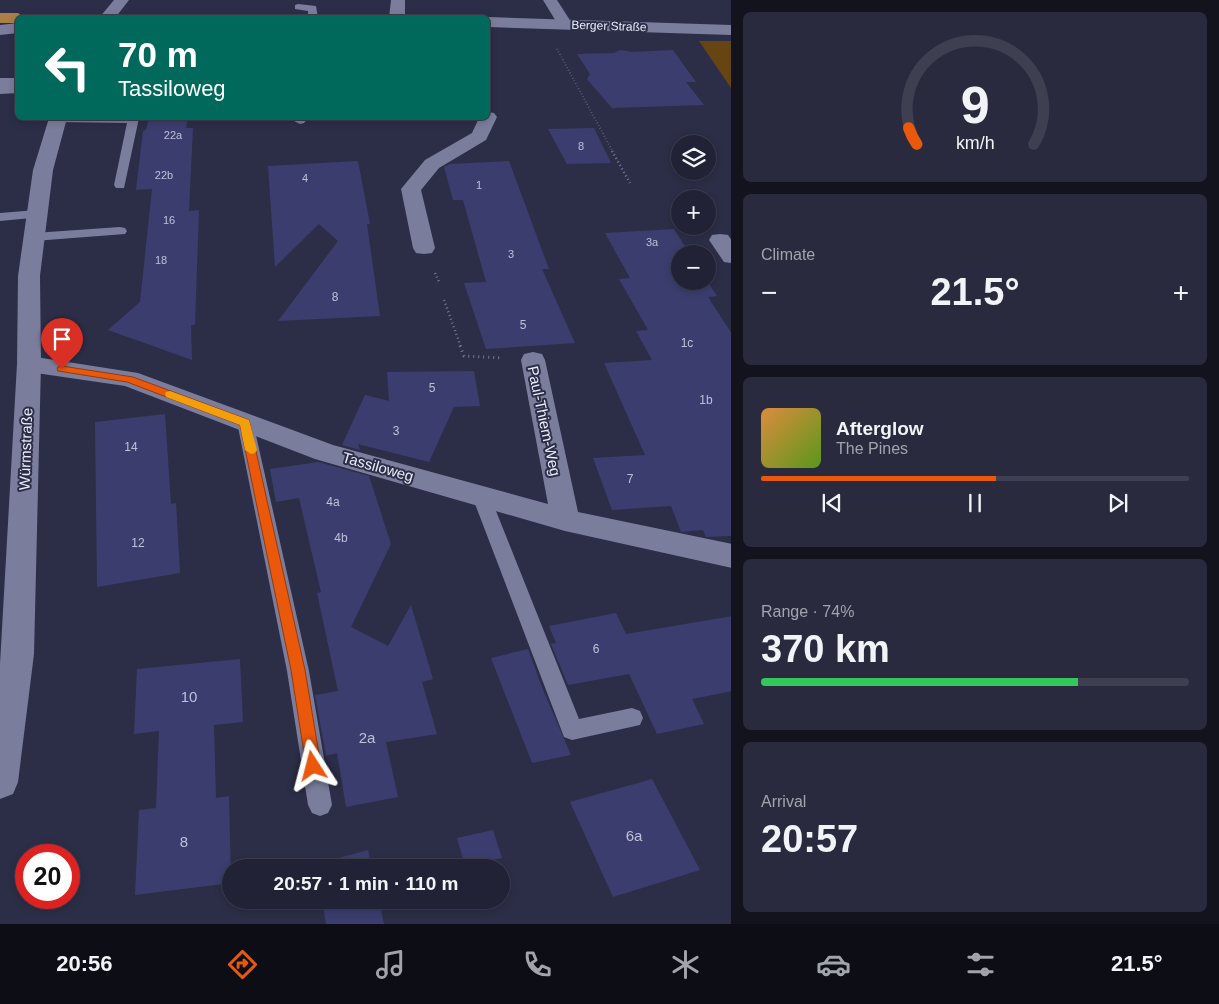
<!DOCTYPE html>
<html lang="en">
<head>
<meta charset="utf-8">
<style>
	:root { --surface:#212235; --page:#292a3d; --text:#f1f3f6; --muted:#a2a4ad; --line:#3e3f50; --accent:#ea580c }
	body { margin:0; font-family:Helvetica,sans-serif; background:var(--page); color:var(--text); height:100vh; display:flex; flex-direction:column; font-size:19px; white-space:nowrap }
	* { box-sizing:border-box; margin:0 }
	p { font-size:16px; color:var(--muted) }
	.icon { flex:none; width:28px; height:28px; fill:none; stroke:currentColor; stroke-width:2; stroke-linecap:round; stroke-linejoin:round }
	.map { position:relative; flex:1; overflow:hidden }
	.side { display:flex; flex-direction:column; gap:12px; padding:12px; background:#12131d; width:488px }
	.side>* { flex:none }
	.hud { position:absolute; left:15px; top:15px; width:475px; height:105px; border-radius:8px; box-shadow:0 2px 8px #0003,0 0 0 1px var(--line); background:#00695c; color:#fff; overflow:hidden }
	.buttons { position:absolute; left:671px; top:135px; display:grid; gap:10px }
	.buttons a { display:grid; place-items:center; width:45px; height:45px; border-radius:50%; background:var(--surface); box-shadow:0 2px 8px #0003,0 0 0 1px var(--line); font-size:25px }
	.speed { position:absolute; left:15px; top:844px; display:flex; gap:10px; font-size:25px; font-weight:700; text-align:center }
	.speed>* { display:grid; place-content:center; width:65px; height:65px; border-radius:50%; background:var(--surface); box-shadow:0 2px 8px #0003,0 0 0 1px var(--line); line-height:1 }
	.speed .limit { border:8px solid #d22; background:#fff; color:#111 }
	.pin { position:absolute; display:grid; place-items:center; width:42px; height:42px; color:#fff; margin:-51px -21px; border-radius:50% 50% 50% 0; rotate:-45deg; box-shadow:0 0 5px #0007 }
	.pin .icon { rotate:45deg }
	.me { position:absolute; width:55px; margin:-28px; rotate:351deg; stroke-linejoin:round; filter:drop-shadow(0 0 4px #0008) }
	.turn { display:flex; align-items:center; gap:18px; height:105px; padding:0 20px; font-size:22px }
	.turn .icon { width:65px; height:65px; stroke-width:2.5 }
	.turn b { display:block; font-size:35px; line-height:42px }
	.big { font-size:38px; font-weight:600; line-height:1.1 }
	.side .widget { flex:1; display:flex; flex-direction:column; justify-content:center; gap:8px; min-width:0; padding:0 18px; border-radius:8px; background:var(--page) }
	.side .dial { align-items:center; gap:0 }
	.dial svg { height:130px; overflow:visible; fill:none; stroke:var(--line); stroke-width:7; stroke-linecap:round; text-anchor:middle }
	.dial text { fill:var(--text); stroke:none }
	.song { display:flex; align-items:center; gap:15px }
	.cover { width:60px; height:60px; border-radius:8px; background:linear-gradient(135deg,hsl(30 70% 55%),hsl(90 70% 35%)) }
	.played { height:5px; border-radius:2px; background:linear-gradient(90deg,var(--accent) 55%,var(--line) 55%) }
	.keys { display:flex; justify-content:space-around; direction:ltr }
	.heat { display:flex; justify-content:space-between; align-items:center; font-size:28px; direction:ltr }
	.charge { height:8px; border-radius:4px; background:linear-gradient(90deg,#34c759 74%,var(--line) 0) }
	.trip { position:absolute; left:222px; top:859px; width:288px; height:50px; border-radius:25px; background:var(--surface); box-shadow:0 2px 8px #0003,0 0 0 1px var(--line); font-weight:600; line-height:50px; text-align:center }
	.menu { display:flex; height:80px; justify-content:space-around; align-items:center; background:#0d0e15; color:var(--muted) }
	.menu .icon { width:35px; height:35px }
	.menu .active { color:var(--accent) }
	.menu b { font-size:22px; color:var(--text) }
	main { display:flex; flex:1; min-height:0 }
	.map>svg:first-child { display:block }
	.green { fill:#664513 }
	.building { fill:#3b3d6e }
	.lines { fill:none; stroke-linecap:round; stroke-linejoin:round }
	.path-far2 { stroke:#76788e; stroke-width:2; stroke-dasharray:0.5 2.5; stroke-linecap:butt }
	.path-far1 { stroke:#76788e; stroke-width:2.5; stroke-dasharray:1 3; stroke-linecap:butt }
	.path { stroke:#76788e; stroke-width:3; stroke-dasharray:1 4; stroke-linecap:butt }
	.lane { fill:#7a7e9c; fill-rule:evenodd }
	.street { fill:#7a7e9c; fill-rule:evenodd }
	.secondary { fill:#7a7e9c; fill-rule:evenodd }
	.highway { fill:#aa8046; fill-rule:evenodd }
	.route { fill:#ea580c; stroke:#983908 }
	.slow { fill:#f59e0b }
	.labels { text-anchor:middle; stroke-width:4; stroke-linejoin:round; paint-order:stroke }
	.far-number-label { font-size:11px; fill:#bec0d9 }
	.far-street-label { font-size:12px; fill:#eaecfd; stroke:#2c2e47 }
	.number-label { font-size:12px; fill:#bec0d9 }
	.street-label { font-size:15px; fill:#eaecfd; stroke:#2c2e47 }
	.near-number-label { font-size:15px; fill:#bec0d9 }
</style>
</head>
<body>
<main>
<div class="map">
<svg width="732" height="924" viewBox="0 0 732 924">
	<rect width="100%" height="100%" fill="#2c2e47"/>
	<polygon class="green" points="699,41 731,41 731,88"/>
	<g class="building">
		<polygon points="620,50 632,52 673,50 696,82 686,82 704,105 612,108 587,79 590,74 577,54 614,53"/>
		<polygon points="149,118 188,118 186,128 193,128 189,211 199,210 195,325 191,325 192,360 108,330 140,302 152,189 136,190 143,131 146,130"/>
		<polygon points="594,128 611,163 567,164 548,129"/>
		<polygon points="358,161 370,224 367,224 380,316 278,321 338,241 319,224 275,267 268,166"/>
		<polygon points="509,161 549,269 542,269 575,343 486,349 464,283 486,282 463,200 453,200 444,167 450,164"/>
		<polygon points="674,229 690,254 680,254 680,281 707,281 717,296 708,297 732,334 732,536 706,537 703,530 681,532 671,506 612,510 593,458 645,455 604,363 652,360 636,331 648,330 619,279 630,278 605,233"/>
		<polygon points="474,371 480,406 454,407 429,462 358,444 360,450 342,445 365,395 389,401 387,372"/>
		<polygon points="165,414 171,504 176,503 180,573 97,587 95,422"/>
		<polygon points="318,462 369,476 391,544 351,627 388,646 411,605 433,679 422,682 437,734 386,742 398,797 346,807 337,753 326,756 315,695 338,691 317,593 321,592 299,498 276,502 270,469"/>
		<polygon points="616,613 626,634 732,616 732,691 692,699 704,724 657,734 629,674 568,685 551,644 556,643 549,626"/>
		<polygon points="528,649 543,690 571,755 532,763 491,658"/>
		<polygon points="240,659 243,722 214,725 216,798 229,796 231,883 135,895 139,810 156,808 159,731 134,734 137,669"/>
		<polygon points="652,779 700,870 613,897 570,802"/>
		<polygon points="493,830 502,858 465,866 457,838"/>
		<polygon points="368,850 372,868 317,868 316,864"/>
		<polygon points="322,900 379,900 384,924 326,924"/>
	</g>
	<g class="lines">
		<polyline class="path-far2" points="557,49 613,152"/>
		<g class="path-far1">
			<polyline points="612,151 630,183"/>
			<polyline points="435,273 440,284"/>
			<polyline points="444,300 461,347"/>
		</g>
		<polyline class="path" points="460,346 464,356 502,358"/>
		<g class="lane">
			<polygon points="298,4 316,6 318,18 308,18 308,11 295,9 295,5"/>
			<rect x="0" y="78" width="18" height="6"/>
			<polygon points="53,118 139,118 124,188 116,188 114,185 127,123 58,122 54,121"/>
			<polygon points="297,118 308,118 304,123 300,124 294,121"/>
			<polygon points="37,210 42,211 44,214 42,217 0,221 0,213"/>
			<polygon points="120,227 125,228 127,231 125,234 34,241 27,237 34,233"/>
			<polygon points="245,416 251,418 253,422 309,671 332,805 328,813 320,816 312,813 308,805 287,671 237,422 239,418"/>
			<polygon points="481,489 487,491 490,496 579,719 632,708 640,711 643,718 640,725 572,740 564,737 472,496 475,491"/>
		</g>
		<g class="street">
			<polygon points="391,0 405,0 405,18 389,18"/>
			<polygon points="543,0 557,0 573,25 570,28 560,28"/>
			<polygon points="18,83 18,93 0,94 0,84"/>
			<polygon points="488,112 494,113 497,117 486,140 439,168 421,190 435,248 432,253 424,254 416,253 413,248 401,189 425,160 472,133 479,118 488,118"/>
			<polygon points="720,234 728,235 732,241 732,263 724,262 709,240 712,235"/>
			<polygon points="533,352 542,354 545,360 578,512 732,544 732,568 565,531 315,459 125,386 29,372 20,370 17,364 20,358 29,356 138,373 333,445 548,504 521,360 524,354"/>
		</g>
		<g class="secondary">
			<polygon points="114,0 129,0 115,18 99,18"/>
			<polygon points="488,17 732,25 732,35 488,27"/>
			<polygon points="18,23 18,33 0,35 0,25"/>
			<polygon points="49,118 67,118 53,170 40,276 41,364 34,654 18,782 13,794 0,799 0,664 17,364 18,276 33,170"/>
		</g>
		<polygon class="highway" points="0,13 18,13 25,18 18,18 18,23 0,23"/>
	</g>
	<polygon class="route" points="62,366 133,377 249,420 305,670 321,766 319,771 313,773 308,771 306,766 291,670 240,425 127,382 58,371 57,369 58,367"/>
	<polygon class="slow" points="170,391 249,420 257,450 255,453 251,454 245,450 240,425 166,397 165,394 166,392"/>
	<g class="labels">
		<g class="far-number-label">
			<text x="173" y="139">22a</text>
			<text x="581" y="150">8</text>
			<text x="164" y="179">22b</text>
			<text x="305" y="182">4</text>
			<text x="479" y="189">1</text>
			<text x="169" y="224">16</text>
			<text x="652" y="246">3a</text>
			<text x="511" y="258">3</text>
			<text x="161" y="264">18</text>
		</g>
		<g class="far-street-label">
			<text transform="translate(609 26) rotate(2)" y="4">Berger Straße</text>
		</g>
		<g class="number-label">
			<text x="335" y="301">8</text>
			<text x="523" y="329">5</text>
			<text x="687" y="347">1c</text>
			<text x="432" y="392">5</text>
			<text x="706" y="404">1b</text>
			<text x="396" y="435">3</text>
			<text x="131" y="451">14</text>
			<text x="630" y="483">7</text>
			<text x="333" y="506">4a</text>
			<text x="341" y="542">4b</text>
			<text x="138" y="547">12</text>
			<text x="596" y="653">6</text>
		</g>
		<g class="street-label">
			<text transform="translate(544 421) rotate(78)" y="5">Paul-Thiem-Weg</text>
			<text transform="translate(26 449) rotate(-88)" y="5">Würmstraße</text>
			<text transform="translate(378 467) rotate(16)" y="5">Tassiloweg</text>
		</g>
		<g class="near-number-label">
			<text x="189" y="702">10</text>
			<text x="367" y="743">2a</text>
			<text x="634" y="841">6a</text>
			<text x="184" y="847">8</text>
		</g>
	</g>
</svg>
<div class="buttons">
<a><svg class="icon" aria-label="layers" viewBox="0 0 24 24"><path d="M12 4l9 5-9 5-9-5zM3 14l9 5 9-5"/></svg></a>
<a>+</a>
<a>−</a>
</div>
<div class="speed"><div class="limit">20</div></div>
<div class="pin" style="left:62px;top:369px;background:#d93025"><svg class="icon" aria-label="arrive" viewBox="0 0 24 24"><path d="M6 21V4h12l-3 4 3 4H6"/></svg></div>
<svg class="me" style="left:313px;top:766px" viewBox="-20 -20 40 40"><path d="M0-17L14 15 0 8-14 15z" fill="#ea580c" stroke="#fff" stroke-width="4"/></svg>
<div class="trip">20:57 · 1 min · 110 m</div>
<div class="hud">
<div class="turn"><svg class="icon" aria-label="left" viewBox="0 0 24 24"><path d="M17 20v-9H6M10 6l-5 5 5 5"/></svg><div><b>70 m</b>Tassiloweg</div></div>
</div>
</div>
<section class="side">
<div class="widget dial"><svg viewBox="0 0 100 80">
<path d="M14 69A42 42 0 1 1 86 69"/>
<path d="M14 69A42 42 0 0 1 9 59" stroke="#ea580c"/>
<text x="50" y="56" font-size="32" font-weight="700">9</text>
<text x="50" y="72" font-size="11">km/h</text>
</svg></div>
<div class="widget"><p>Climate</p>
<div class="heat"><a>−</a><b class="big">21.5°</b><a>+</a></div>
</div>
<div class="widget">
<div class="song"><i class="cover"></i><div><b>Afterglow</b><p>The Pines</p></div></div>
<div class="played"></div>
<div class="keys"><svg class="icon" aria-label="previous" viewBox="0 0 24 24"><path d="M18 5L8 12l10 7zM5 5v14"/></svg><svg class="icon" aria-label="pause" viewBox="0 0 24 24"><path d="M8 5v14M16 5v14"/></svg><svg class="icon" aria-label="next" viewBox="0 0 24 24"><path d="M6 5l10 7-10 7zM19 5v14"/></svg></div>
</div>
<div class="widget"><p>Range · 74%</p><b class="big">370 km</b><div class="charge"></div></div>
<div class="widget"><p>Arrival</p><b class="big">20:57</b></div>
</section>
</main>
<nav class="menu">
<b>20:56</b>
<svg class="icon active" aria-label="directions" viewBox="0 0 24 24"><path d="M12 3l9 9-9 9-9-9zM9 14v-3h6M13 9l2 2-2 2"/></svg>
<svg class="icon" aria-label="music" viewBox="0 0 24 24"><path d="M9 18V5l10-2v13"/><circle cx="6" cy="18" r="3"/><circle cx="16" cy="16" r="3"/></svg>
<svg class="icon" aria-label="phone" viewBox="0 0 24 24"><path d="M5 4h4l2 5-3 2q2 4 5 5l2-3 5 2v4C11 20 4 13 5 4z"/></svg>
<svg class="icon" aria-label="climate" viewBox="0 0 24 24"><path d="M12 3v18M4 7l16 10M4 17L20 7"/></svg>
<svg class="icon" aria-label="car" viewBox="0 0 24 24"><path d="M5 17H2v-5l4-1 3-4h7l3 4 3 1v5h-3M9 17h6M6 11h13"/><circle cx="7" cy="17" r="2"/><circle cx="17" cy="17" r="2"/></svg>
<svg class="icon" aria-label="filters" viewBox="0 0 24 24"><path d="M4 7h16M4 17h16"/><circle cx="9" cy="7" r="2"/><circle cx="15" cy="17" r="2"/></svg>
<b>21.5°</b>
</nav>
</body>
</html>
